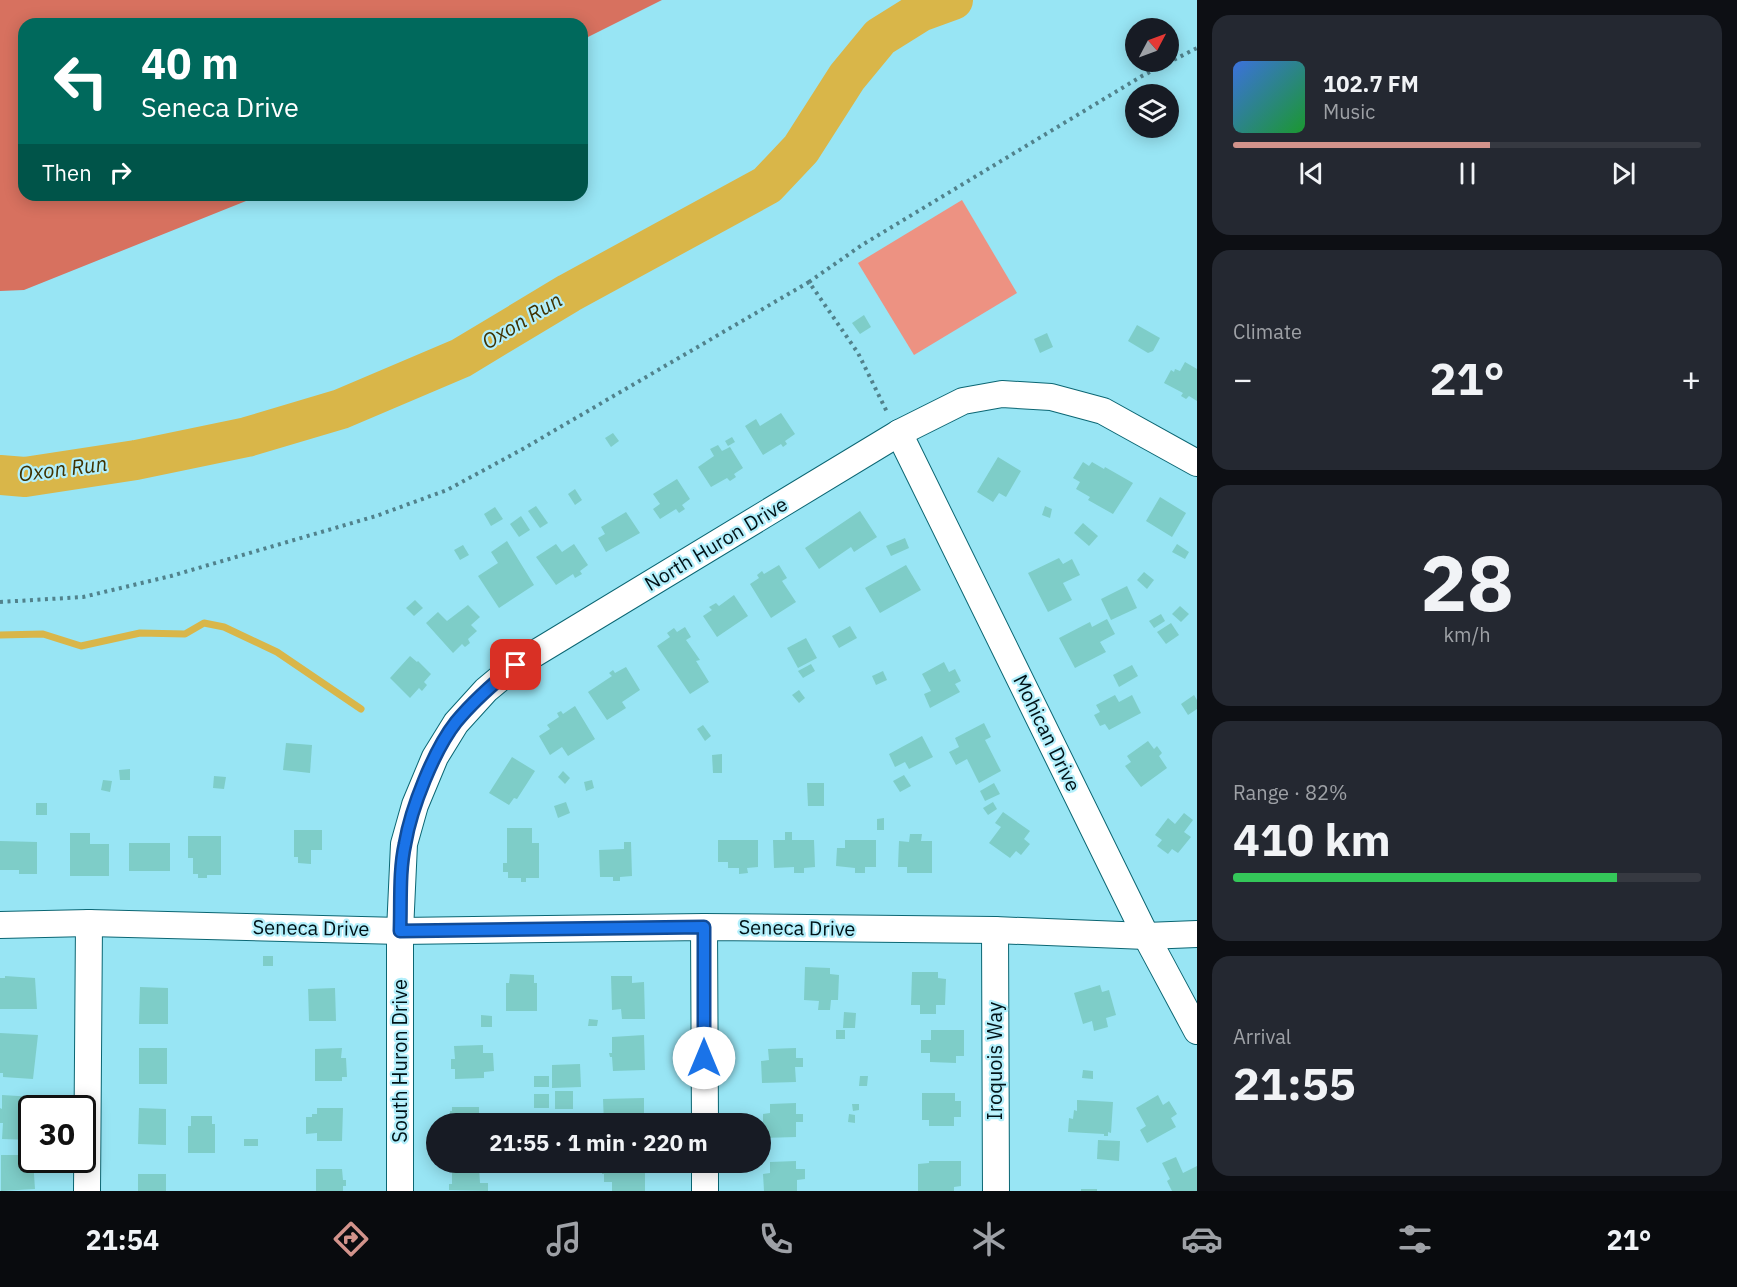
<!DOCTYPE html>
<html lang="en">
<head>
<meta charset="utf-8">
<style>
	:root { --surface:#171b24; --page:#242831; --text:#f1f3f6; --muted:#9ea1a6; --line:#363941; --accent:#d2938b }
	body { margin:0; font-family:"IBM Plex Sans",sans-serif; background:var(--page); color:var(--text); height:100vh; display:flex; flex-direction:column; font-size:22px; white-space:nowrap }
	* { box-sizing:border-box; margin:0 }
	p { font-size:20px; color:var(--muted) }
	.icon { flex:none; width:33px; height:33px; fill:none; stroke:currentColor; stroke-width:2; stroke-linecap:round; stroke-linejoin:round }
	.map { position:relative; flex:1; overflow:hidden }
	.panel { display:flex; flex-direction:column; gap:15px; padding:15px; background:#0d0f14; width:540px }
	.panel>* { flex:none }
	.top-card { position:absolute; left:18px; top:18px; width:570px; height:183px; border-radius:18px; box-shadow:0 3px 15px #0003; background:#00695c; color:#fff; overflow:hidden }
	.needle { width:39px; rotate:49deg }
	.fabs { position:absolute; left:1125px; top:18px; display:grid; gap:12px }
	.fabs a { display:grid; place-items:center; width:54px; height:54px; border-radius:50%; background:var(--surface); box-shadow:0 3px 15px #0003; font-size:30px }
	.speed { position:absolute; left:18px; top:1095px; display:flex; gap:12px; font-size:30px; font-weight:700; text-align:center }
	.speed>* { display:grid; place-content:center; width:78px; height:78px; border-radius:50%; background:var(--surface); box-shadow:0 3px 15px #0003; line-height:1 }
	.speed .limit { border:3px solid #111; border-radius:9px; background:#fff; color:#111 }
	.pin { position:absolute; display:grid; place-items:center; width:51px; height:51px; color:#fff; margin:-26px; border-radius:12px; box-shadow:0 3px 9px #0006 }
	.me { position:absolute; width:66px; margin:-33px; rotate:0deg; stroke-linejoin:round; filter:drop-shadow(0 0 4px #0008) }
	.turn { display:flex; align-items:center; gap:21px; height:126px; padding:0 24px; font-size:27px }
	.turn .icon { width:78px; height:78px; stroke-width:2.5 }
	.turn b { display:block; font-size:42px; line-height:51px }
	.then { display:flex; align-items:center; height:57px; padding:0 24px; background:#0003; gap:12px; font-size:22px }
	.big { font-size:45px; font-weight:800; line-height:1.1 }
	.panel .tile { flex:1; display:flex; flex-direction:column; justify-content:center; gap:9px; min-width:0; padding:0 21px; border-radius:18px; background:var(--page) }
	.panel .dial { align-items:center; gap:0 }
	.dial b { font-size:78px; line-height:1 }
	.song { display:flex; align-items:center; gap:18px }
	.cover { width:72px; height:72px; border-radius:9px; background:linear-gradient(135deg,hsl(220 70% 55%),hsl(130 70% 35%)) }
	.played { height:6px; border-radius:3px; background:linear-gradient(90deg,var(--accent) 55%,var(--line) 55%) }
	.keys { display:flex; justify-content:space-around; direction:ltr }
	.heat { display:flex; justify-content:space-between; align-items:center; font-size:33px; direction:ltr }
	.charge { height:9px; border-radius:4px; background:linear-gradient(90deg,#34c759 82%,var(--line) 0) }
	.trip { position:absolute; left:426px; top:1113px; width:345px; height:60px; border-radius:30px; background:var(--surface); box-shadow:0 3px 15px #0003; font-weight:800; line-height:60px; text-align:center }
	.tabs { display:flex; height:96px; justify-content:space-around; align-items:center; background:#090b0e; color:var(--muted) }
	.tabs .icon { width:42px; height:42px }
	.tabs .on { color:var(--accent) }
	.tabs b { font-size:27px; color:var(--text) }
	main { display:flex; flex:1; min-height:0 }
	.map>svg:first-child { display:block }
	.green { fill:#ed9282 }
	.forest { fill:#d7715f }
	.lines { fill:none; stroke-linecap:round; stroke-linejoin:round }
	.stream { stroke:#d9b649; stroke-width:7 }
	.river { stroke:#d9b649; stroke-width:40 }
	.building { fill:#7ecdc8 }
	.street-casing { stroke:#0b6673; stroke-width:28 }
	.path { stroke:#51828c; stroke-width:4; stroke-dasharray:3 4.5; stroke-linecap:butt }
	.street { stroke:#fff; stroke-width:26 }
	.route-casing { stroke:#114b97; stroke-width:15 }
	.route { stroke:#1a73e8; stroke-width:10 }
	.labels { text-anchor:middle; stroke-width:4.5; stroke-linejoin:round; paint-order:stroke }
	.street-label { font-size:20px; fill:#001217; stroke:#b3effb }
	.water-label { font-size:21px; font-style:italic; fill:#403201; stroke:#b3effb }
</style>
</head>
<body>
<main>
<div class="map">
<svg width="1197" height="1191" viewBox="0 0 1197 1191">
	<rect width="100%" height="100%" fill="#98e5f4"/>
	<polygon class="green" points="962,200 1017,293 914,355 858,263"/>
	<polygon class="forest" points="0,0 662,0 582,40 582,24 24,24 24,195 261,195 24,290 0,291"/>
	<g class="lines">
		<polyline class="stream" points="0,635 43,634 81,646 140,633 185,634 204,623 224,627 277,652 361,709"/>
		<polyline class="river" points="0,475 25,477 136,460 247,437 341,409 461,358 569,293 767,185 801,149 847,77 880,37 920,12 953,0"/>
	</g>
	<g class="building">
		<polygon points="864,315 871,327 860,334 852,323"/>
		<polygon points="1137,325 1160,338 1153,351 1148,353 1128,341"/>
		<polygon points="1047,333 1053,347 1040,353 1034,339"/>
		<polygon points="1185,362 1197,369 1197,401 1189,396 1186,399 1181,396 1183,393 1164,383 1171,370 1174,372 1175,369 1180,371"/>
		<polygon points="781,413 795,434 785,441 787,444 783,447 781,444 763,455 745,426 756,419 760,426"/>
		<polygon points="613,433 619,441 611,447 605,438"/>
		<polygon points="732,437 735,442 728,446 725,441"/>
		<polygon points="718,445 722,451 730,447 743,468 734,474 736,477 730,481 727,478 711,487 698,467 714,456 710,449"/>
		<polygon points="998,457 1021,471 1006,497 999,493 993,502 977,492"/>
		<polygon points="1083,462 1089,466 1092,462 1104,469 1105,467 1133,483 1113,514 1088,500 1090,497 1076,489 1080,482 1073,478"/>
		<polygon points="677,479 690,499 682,505 685,509 679,513 676,509 660,519 653,509 660,504 653,494"/>
		<polygon points="575,489 582,500 575,505 568,494"/>
		<polygon points="1160,497 1186,513 1172,537 1146,521"/>
		<polygon points="536,506 548,523 540,528 528,511"/>
		<polygon points="1045,506 1052,509 1050,518 1042,515"/>
		<polygon points="495,507 503,519 491,526 484,514"/>
		<polygon points="860,511 877,537 854,552 851,547 819,569 805,548"/>
		<polygon points="626,512 640,533 606,552 598,538 605,534 601,527"/>
		<polygon points="521,516 530,530 519,537 510,524"/>
		<polygon points="1083,523 1098,536 1089,546 1074,533"/>
		<polygon points="905,538 909,548 891,556 886,546"/>
		<polygon points="507,541 534,585 499,608 478,576 498,563 491,552"/>
		<polygon points="556,544 562,552 574,544 588,565 580,571 582,574 575,578 573,574 556,585 536,557"/>
		<polygon points="1177,544 1189,552 1185,559 1172,552"/>
		<polygon points="463,545 469,555 460,560 454,550"/>
		<polygon points="1059,558 1063,564 1072,559 1080,575 1063,583 1072,600 1048,612 1028,573"/>
		<polygon points="779,565 787,578 782,581 796,602 771,618 750,584 759,578 757,575 762,571 764,574"/>
		<polygon points="906,565 921,590 880,613 865,588"/>
		<polygon points="1144,572 1154,580 1147,589 1137,580"/>
		<polygon points="1127,586 1137,608 1111,620 1101,599"/>
		<polygon points="734,595 748,616 717,637 703,616 712,610 709,607 716,603 719,606"/>
		<polygon points="415,600 423,608 414,616 406,608"/>
		<polygon points="468,605 480,617 471,625 477,631 468,639 470,643 465,647 462,644 453,653 426,623 438,612 447,621"/>
		<polygon points="1180,606 1189,614 1181,622 1172,614"/>
		<polygon points="1161,614 1165,621 1154,628 1149,621"/>
		<polygon points="1107,619 1115,634 1100,642 1106,652 1075,668 1059,638 1090,622 1092,627"/>
		<polygon points="1171,623 1179,635 1166,644 1157,632"/>
		<polygon points="850,626 857,638 839,648 832,636"/>
		<polygon points="685,627 691,637 686,640 700,660 696,661 709,682 690,694 657,646 670,637 667,633 674,628 677,632"/>
		<polygon points="806,638 817,658 798,668 787,648"/>
		<polygon points="410,656 417,662 418,661 431,674 424,682 427,685 422,691 419,688 410,698 390,678"/>
		<polygon points="944,662 949,672 955,669 961,681 955,684 960,692 930,708 924,694 931,691 922,674"/>
		<polygon points="811,664 815,671 803,678 798,671"/>
		<polygon points="1132,665 1138,676 1119,687 1113,675"/>
		<polygon points="626,667 640,690 622,702 626,708 607,720 588,692 612,676 609,673 613,670 615,673"/>
		<polygon points="883,671 887,680 876,685 872,676"/>
		<polygon points="799,690 805,698 799,703 792,695"/>
		<polygon points="1115,695 1119,702 1132,695 1141,713 1109,730 1105,724 1100,726 1094,715 1100,712 1096,705"/>
		<polygon points="1194,695 1197,700 1197,709 1188,715 1181,704"/>
		<polygon points="575,706 595,739 568,756 562,747 550,755 539,736 550,729 547,725 559,717 557,713 561,711 563,714"/>
		<polygon points="984,723 991,737 985,740 1001,771 979,783 967,759 956,765 949,752 959,747 955,738"/>
		<polygon points="703,725 711,736 705,741 697,729"/>
		<polygon points="922,736 933,757 909,769 905,762 895,767 889,754"/>
		<polygon points="1148,741 1154,749 1157,746 1162,753 1159,756 1167,768 1141,787 1125,766 1131,762 1127,756"/>
		<polygon points="286,743 312,745 310,773 283,770"/>
		<polygon points="722,754 722,773 713,773 712,755"/>
		<polygon points="512,757 535,771 517,799 514,798 509,805 489,793"/>
		<polygon points="130,769 130,780 120,780 119,770"/>
		<polygon points="563,771 570,778 565,784 558,777"/>
		<polygon points="904,775 911,786 900,792 893,781"/>
		<polygon points="214,776 226,777 224,789 213,788"/>
		<polygon points="103,780 112,781 110,792 101,790"/>
		<polygon points="592,780 594,788 586,791 584,782"/>
		<polygon points="807,783 824,783 824,806 808,806"/>
		<polygon points="994,783 1000,794 985,801 980,791"/>
		<polygon points="566,802 570,813 558,818 554,806"/>
		<polygon points="993,802 997,809 988,815 983,808"/>
		<rect x="36" y="803" width="11" height="12"/>
		<polygon points="1003,812 1030,831 1024,839 1030,844 1021,855 1016,851 1010,858 989,843 1001,827 995,823"/>
		<polygon points="1184,813 1193,820 1184,832 1191,837 1178,853 1172,849 1168,854 1157,846 1162,840 1155,835 1168,818 1175,824"/>
		<polygon points="884,818 884,830 877,830 877,819"/>
		<polygon points="507,828 532,828 532,843 539,843 539,878 526,878 526,882 521,882 521,878 508,878 508,872 503,872 503,863 507,863"/>
		<polygon points="294,830 322,830 322,850 311,850 311,864 298,863 298,857 294,857"/>
		<polygon points="785,832 792,832 792,840 814,840 815,867 804,868 804,873 794,873 794,867 774,868 773,840 785,840"/>
		<polygon points="70,833 90,833 90,844 109,844 109,876 70,876"/>
		<polygon points="910,834 922,834 921,841 932,841 932,873 907,873 907,867 898,867 899,841 909,842"/>
		<polygon points="188,836 221,836 221,875 207,875 207,878 198,878 198,874 193,874 193,858 188,858"/>
		<polygon points="718,840 758,840 758,867 747,868 748,873 739,874 739,868 728,868 728,862 718,862"/>
		<polygon points="845,840 876,840 876,867 865,867 865,873 855,873 855,868 836,866 837,848 845,848"/>
		<polygon points="0,841 37,842 37,874 19,874 19,870 0,870"/>
		<polygon points="624,842 631,842 632,876 620,877 620,881 613,881 613,877 600,877 599,850 624,849"/>
		<rect x="129" y="843" width="41" height="28"/>
		<rect x="263" y="956" width="10" height="10"/>
		<polygon points="805,967 830,968 830,974 839,975 838,1000 831,1000 830,1010 818,1010 819,1001 804,1000"/>
		<polygon points="912,972 938,972 938,978 946,979 945,1005 936,1005 936,1014 920,1014 920,1005 911,1005"/>
		<polygon points="510,974 534,975 534,983 537,983 537,1011 506,1011 506,983 509,983"/>
		<polygon points="5,976 35,978 37,1009 0,1009 0,978 5,978"/>
		<polygon points="611,976 632,976 632,983 644,982 645,1019 622,1019 621,1009 612,1010"/>
		<polygon points="1100,985 1102,992 1109,990 1116,1015 1106,1018 1108,1027 1094,1031 1092,1021 1083,1024 1074,993"/>
		<polygon points="140,987 168,988 168,1024 139,1024"/>
		<polygon points="335,988 336,1021 309,1021 308,989"/>
		<polygon points="844,1012 856,1013 855,1028 843,1028"/>
		<polygon points="481,1015 492,1016 492,1027 481,1027"/>
		<polygon points="589,1019 598,1020 597,1026 588,1026"/>
		<rect x="836" y="1030" width="9" height="9"/>
		<polygon points="931,1030 964,1030 964,1056 956,1056 956,1063 930,1062 930,1053 921,1053 921,1040 931,1040"/>
		<polygon points="0,1033 38,1035 33,1079 3,1077 3,1073 0,1073"/>
		<polygon points="644,1035 645,1070 613,1071 612,1057 610,1057 609,1053 612,1053 612,1037"/>
		<polygon points="483,1045 483,1053 493,1053 494,1071 484,1072 484,1078 455,1079 455,1069 451,1069 451,1059 455,1059 454,1046"/>
		<rect x="139" y="1048" width="28" height="36"/>
		<polygon points="342,1048 341,1058 346,1058 347,1077 342,1077 342,1081 315,1081 315,1049"/>
		<polygon points="796,1048 796,1058 803,1058 803,1067 795,1067 796,1082 762,1083 761,1061 769,1060 768,1049"/>
		<polygon points="580,1064 581,1087 552,1088 552,1065"/>
		<polygon points="1083,1070 1093,1071 1093,1079 1082,1078"/>
		<rect x="534" y="1076" width="15" height="11"/>
		<polygon points="860,1076 868,1076 867,1086 859,1086"/>
		<rect x="555" y="1091" width="18" height="18"/>
		<polygon points="922,1093 955,1093 955,1101 961,1101 961,1117 954,1117 954,1126 929,1126 929,1120 922,1120"/>
		<rect x="534" y="1094" width="15" height="14"/>
		<polygon points="2,1095 34,1097 32,1108 32,1140 2,1139 3,1123 0,1123 0,1108 2,1109"/>
		<polygon points="1158,1095 1163,1105 1169,1101 1177,1114 1171,1118 1176,1127 1147,1143 1140,1130 1146,1126 1136,1108"/>
		<polygon points="644,1098 644,1124 604,1124 603,1099"/>
		<polygon points="1077,1100 1113,1102 1111,1133 1108,1132 1108,1136 1104,1136 1104,1134 1068,1132 1069,1118 1073,1119 1074,1110 1077,1111"/>
		<polygon points="796,1103 796,1114 803,1114 803,1122 796,1122 796,1137 763,1138 763,1114 770,1113 770,1104"/>
		<polygon points="852,1104 859,1104 859,1110 853,1111"/>
		<polygon points="452,1107 479,1107 479,1124 446,1124 446,1121 450,1121 450,1111 452,1111"/>
		<polygon points="139,1108 166,1109 166,1145 138,1144"/>
		<polygon points="317,1108 343,1108 342,1141 317,1141 317,1133 306,1134 306,1117 312,1117 312,1114 317,1114"/>
		<polygon points="849,1114 855,1115 855,1123 848,1122"/>
		<polygon points="191,1116 212,1116 212,1124 215,1124 215,1153 188,1153 188,1126 191,1126"/>
		<rect x="244" y="1139" width="14" height="7"/>
		<polygon points="1098,1140 1120,1141 1119,1161 1097,1159"/>
		<polygon points="1,1155 19,1155 19,1158 33,1160 35,1189 1,1191"/>
		<polygon points="1176,1157 1183,1173 1197,1166 1197,1191 1172,1191 1167,1181 1170,1179 1162,1163"/>
		<polygon points="796,1161 796,1169 805,1169 805,1179 797,1180 797,1191 764,1191 763,1174 770,1173 770,1162"/>
		<polygon points="929,1161 961,1161 961,1186 954,1187 954,1191 918,1191 918,1164 929,1163"/>
		<polygon points="602,1162 645,1162 645,1191 612,1191 612,1182 604,1182 604,1174 602,1174"/>
		<polygon points="452,1167 479,1167 480,1183 488,1183 488,1191 449,1190 449,1184 452,1184"/>
		<polygon points="316,1169 342,1169 343,1180 346,1180 346,1186 343,1186 343,1191 316,1191"/>
		<rect x="138" y="1174" width="28" height="17"/>
		<rect x="1081" y="1189" width="16" height="2"/>
	</g>
	<g class="lines">
		<g class="street-casing">
			<g id="street">
				<polyline points="899,433 1146,936 1197,1031"/>
				<polyline points="0,925 89,923 400,931 704,927 995,930 1146,936 1197,934"/>
				<polyline points="704,927 705,1124"/>
				<polyline points="995,930 996,1191"/>
				<polyline points="705,1162 705,1191"/>
				<polyline points="87,1191 89,923"/>
				<polyline points="400,1191 400,931 404,844 415,805 435,757 456,723 486,690 516,665 899,433 963,401 1002,394 1051,397 1103,411 1197,463"/>
			</g>
		</g>
		<g class="path">
			<polyline points="809,282 862,245 1142,76 1197,48"/>
			<polyline points="0,602 83,597 171,576 376,516 447,490 521,450 809,282 858,353 888,414"/>
		</g>
		<use href="#street" class="street"/>
	</g>
	<g class="lines">
		<g class="route-casing">
			<path id="route" d="M516,665C495,682 474,700 456,722C434,750 411,808 405,844C399,871 401,902 400,931L704,927V1058"/>
		</g>
		<use href="#route" class="route"/>
	</g>
	<g class="labels">
		<g class="street-label">
			<text transform="translate(716 544) rotate(-31)" y="7">North Huron Drive</text>
			<text transform="translate(1047 733) rotate(64)" y="7">Mohican Drive</text>
			<text transform="translate(311 928) rotate(1)" y="7">Seneca Drive</text>
			<text transform="translate(797 928) rotate(1)" y="7">Seneca Drive</text>
			<text transform="translate(400 1061) rotate(-90)" y="7">South Huron Drive</text>
			<text transform="translate(995 1061) rotate(-90)" y="7">Iroquois Way</text>
		</g>
		<g class="water-label">
			<text transform="translate(522 321) rotate(-31)" y="7">Oxon Run</text>
			<text transform="translate(63 469) rotate(-7)" y="7">Oxon Run</text>
		</g>
	</g>
</svg>
<div class="fabs">
<a><svg class="needle" viewBox="-14 -14 28 28"><path d="M0-13l5 13h-10z" fill="#e53935"/><path d="M0 13l5-13h-10z" fill="#9ea1a6"/></svg></a>
<a><svg class="icon" aria-label="layers" viewBox="0 0 24 24"><path d="M12 4l9 5-9 5-9-5zM3 14l9 5 9-5"/></svg></a>
</div>
<div class="speed"><div class="limit">30</div></div>
<div class="pin" style="left:516px;top:665px;background:#d93025"><svg class="icon" aria-label="arrive" viewBox="0 0 24 24"><path d="M6 21V4h12l-3 4 3 4H6"/></svg></div>
<svg class="me" style="left:704px;top:1058px" viewBox="-20 -20 40 40"><circle r="19" fill="#fff"/><path d="M0-13L10 11 0 6-10 11z" fill="#1a73e8"/></svg>
<div class="trip">21:55 · 1 min · 220 m</div>
<div class="top-card">
<div class="turn"><svg class="icon" aria-label="left" viewBox="0 0 24 24"><path d="M17 20v-9H6M10 6l-5 5 5 5"/></svg><div><b>40 m</b>Seneca Drive</div></div>
<div class="then">Then<svg class="icon" aria-label="right" viewBox="0 0 24 24"><path d="M7 20v-9h11M14 6l5 5-5 5"/></svg></div>
</div>
</div>
<section class="panel">
<div class="tile">
<div class="song"><i class="cover"></i><div><b>102.7 FM</b><p>Music</p></div></div>
<div class="played"></div>
<div class="keys"><svg class="icon" aria-label="previous" viewBox="0 0 24 24"><path d="M18 5L8 12l10 7zM5 5v14"/></svg><svg class="icon" aria-label="pause" viewBox="0 0 24 24"><path d="M8 5v14M16 5v14"/></svg><svg class="icon" aria-label="next" viewBox="0 0 24 24"><path d="M6 5l10 7-10 7zM19 5v14"/></svg></div>
</div>
<div class="tile"><p>Climate</p>
<div class="heat"><a>−</a><b class="big">21°</b><a>+</a></div>
</div>
<div class="tile dial"><b>28</b><p>km/h</p></div>
<div class="tile"><p>Range · 82%</p><b class="big">410 km</b><div class="charge"></div></div>
<div class="tile"><p>Arrival</p><b class="big">21:55</b></div>
</section>
</main>
<nav class="tabs">
<b>21:54</b>
<svg class="icon on" aria-label="directions" viewBox="0 0 24 24"><path d="M12 3l9 9-9 9-9-9zM9 14v-3h6M13 9l2 2-2 2"/></svg>
<svg class="icon" aria-label="music" viewBox="0 0 24 24"><path d="M9 18V5l10-2v13"/><circle cx="6" cy="18" r="3"/><circle cx="16" cy="16" r="3"/></svg>
<svg class="icon" aria-label="phone" viewBox="0 0 24 24"><path d="M5 4h4l2 5-3 2q2 4 5 5l2-3 5 2v4C11 20 4 13 5 4z"/></svg>
<svg class="icon" aria-label="climate" viewBox="0 0 24 24"><path d="M12 3v18M4 7l16 10M4 17L20 7"/></svg>
<svg class="icon" aria-label="car" viewBox="0 0 24 24"><path d="M5 17H2v-5l4-1 3-4h7l3 4 3 1v5h-3M9 17h6M6 11h13"/><circle cx="7" cy="17" r="2"/><circle cx="17" cy="17" r="2"/></svg>
<svg class="icon" aria-label="filters" viewBox="0 0 24 24"><path d="M4 7h16M4 17h16"/><circle cx="9" cy="7" r="2"/><circle cx="15" cy="17" r="2"/></svg>
<b>21°</b>
</nav>
</body>
</html>
